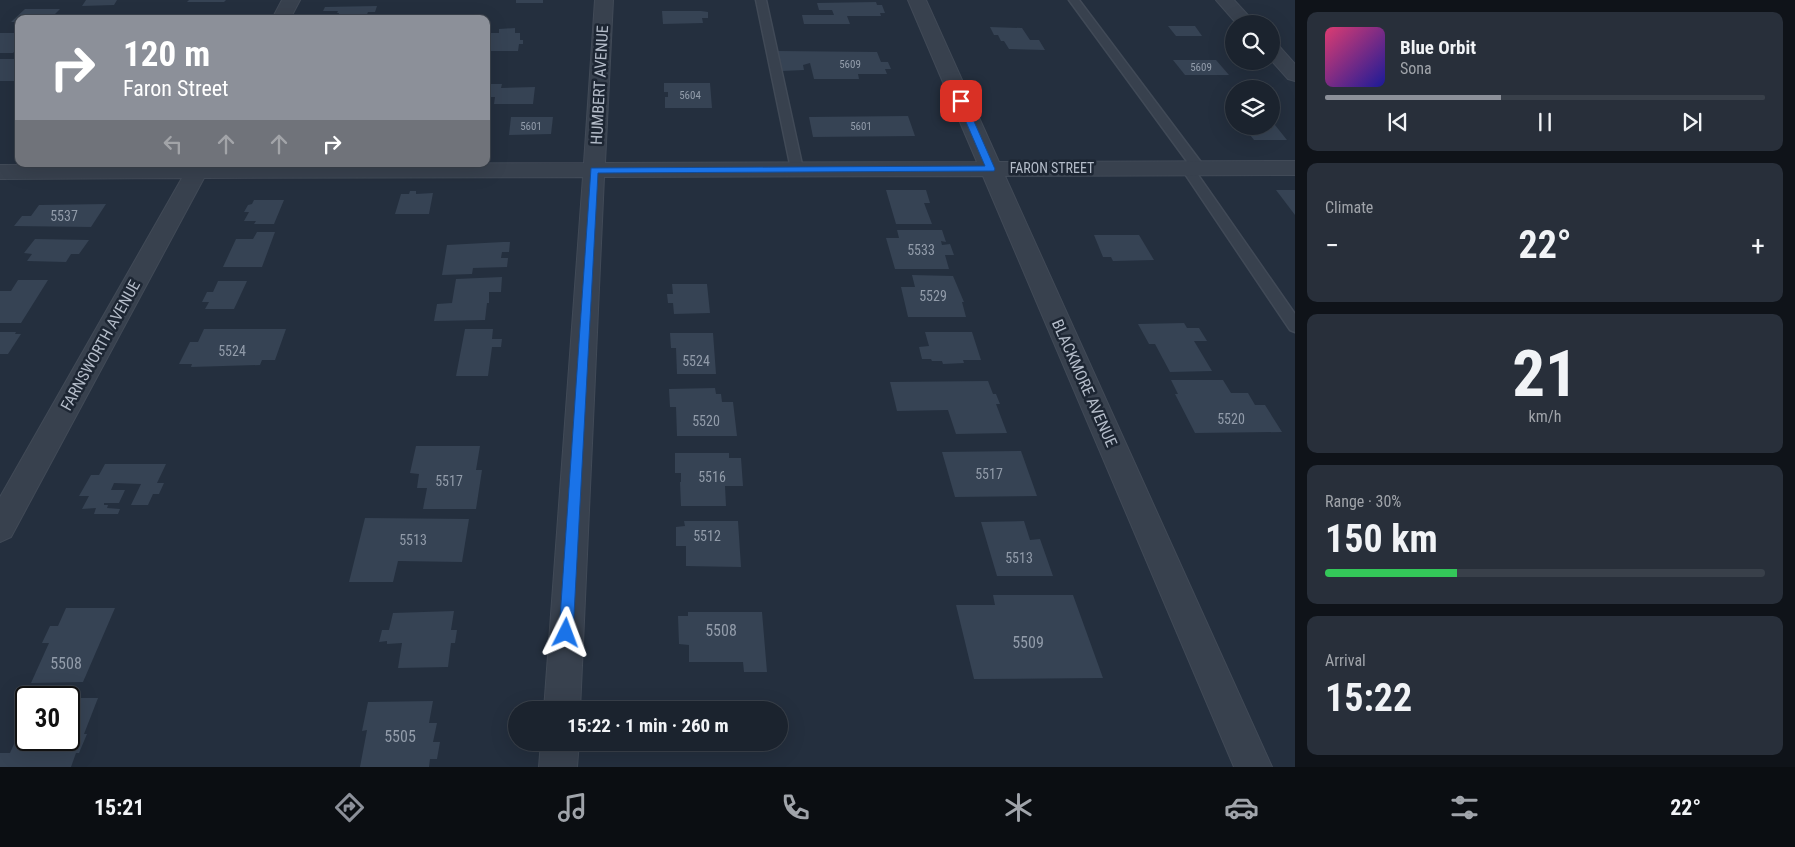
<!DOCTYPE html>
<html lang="en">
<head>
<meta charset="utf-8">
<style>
	:root { --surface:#1b232e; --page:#282f3a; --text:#f1f3f6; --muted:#a0a4aa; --line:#39404a; --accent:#8c9099 }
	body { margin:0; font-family:"Roboto Condensed",sans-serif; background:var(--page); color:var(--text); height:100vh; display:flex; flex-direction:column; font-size:19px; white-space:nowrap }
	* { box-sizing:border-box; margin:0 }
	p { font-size:16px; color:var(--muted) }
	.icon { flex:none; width:28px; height:28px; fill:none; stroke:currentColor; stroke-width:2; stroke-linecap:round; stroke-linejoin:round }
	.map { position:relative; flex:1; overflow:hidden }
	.panel { display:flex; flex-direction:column; gap:12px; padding:12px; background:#0f1319; width:500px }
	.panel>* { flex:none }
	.guide { position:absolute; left:15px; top:15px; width:475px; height:152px; border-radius:10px; box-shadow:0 5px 20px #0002,0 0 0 1px var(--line); background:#8c9099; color:#fff; overflow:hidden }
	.tools { position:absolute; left:1225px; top:15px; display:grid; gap:10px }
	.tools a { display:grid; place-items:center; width:55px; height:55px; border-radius:50%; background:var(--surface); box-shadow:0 5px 20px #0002,0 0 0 1px var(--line); font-size:25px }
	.speed { position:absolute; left:15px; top:686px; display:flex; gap:10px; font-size:25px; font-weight:700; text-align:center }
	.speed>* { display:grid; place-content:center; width:65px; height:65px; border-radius:50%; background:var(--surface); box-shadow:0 5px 20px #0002,0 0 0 1px var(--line); line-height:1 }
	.speed .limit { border:2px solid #111; border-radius:8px; background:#fff; color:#111 }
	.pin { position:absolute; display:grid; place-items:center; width:42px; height:42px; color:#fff; margin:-21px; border-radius:10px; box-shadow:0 2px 8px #0006 }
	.me { position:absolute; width:55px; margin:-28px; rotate:3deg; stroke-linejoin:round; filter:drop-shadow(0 0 4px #0008) }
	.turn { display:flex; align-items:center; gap:18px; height:105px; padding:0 25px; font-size:22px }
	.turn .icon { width:65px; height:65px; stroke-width:2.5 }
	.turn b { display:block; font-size:35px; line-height:42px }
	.lanes { display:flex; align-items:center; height:48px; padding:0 25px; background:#0003; justify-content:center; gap:25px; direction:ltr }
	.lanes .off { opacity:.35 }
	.big { font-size:38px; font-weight:700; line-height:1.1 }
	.panel .widget { flex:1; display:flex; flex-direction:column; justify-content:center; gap:8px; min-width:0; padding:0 18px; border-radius:10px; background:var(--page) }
	.panel .dial { align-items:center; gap:0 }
	.dial b { font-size:65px; line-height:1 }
	.song { display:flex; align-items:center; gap:15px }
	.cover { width:60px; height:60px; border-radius:8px; background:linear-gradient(135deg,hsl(340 70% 55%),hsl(240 70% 35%)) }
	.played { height:5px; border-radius:2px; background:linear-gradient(90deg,var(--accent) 40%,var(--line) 40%) }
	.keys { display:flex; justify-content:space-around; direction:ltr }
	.heat { display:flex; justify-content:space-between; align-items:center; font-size:28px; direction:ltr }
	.charge { height:8px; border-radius:4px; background:linear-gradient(90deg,#34c759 30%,var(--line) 0) }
	.trip { position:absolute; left:508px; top:701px; width:280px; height:50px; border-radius:25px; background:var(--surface); box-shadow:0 5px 20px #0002,0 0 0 1px var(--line); font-weight:700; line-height:50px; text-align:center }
	.menu { display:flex; height:80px; justify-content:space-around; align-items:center; background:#0b0e12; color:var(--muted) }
	.menu .icon { width:35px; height:35px }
	.menu .on { color:var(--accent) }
	.menu b { font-size:22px; color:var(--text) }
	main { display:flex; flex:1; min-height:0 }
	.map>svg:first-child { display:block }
	.building { fill:#364354 }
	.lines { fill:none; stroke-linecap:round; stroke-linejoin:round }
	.service-casing { stroke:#414a57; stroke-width:3 }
	.minor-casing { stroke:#414a57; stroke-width:2 }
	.service { fill:#38414e; fill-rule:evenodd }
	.minor { fill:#38414e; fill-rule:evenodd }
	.route { fill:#1a73e8; stroke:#114b97 }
	.labels { text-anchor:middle; stroke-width:5; stroke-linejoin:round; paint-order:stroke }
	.far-number-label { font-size:11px; fill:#929caa }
	.far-street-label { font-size:14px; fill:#b4bcc9; stroke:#1d2633 }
	.number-label { font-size:14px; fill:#929caa }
	.street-label { font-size:16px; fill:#b4bcc9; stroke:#1d2633 }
	.near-number-label { font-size:16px; fill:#929caa }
</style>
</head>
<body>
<main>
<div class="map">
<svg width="1295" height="767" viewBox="0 0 1295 767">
	<rect width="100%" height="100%" fill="#242f3e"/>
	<g class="building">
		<polygon points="86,0 117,0 114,5 82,6"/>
		<polygon points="189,0 226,0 224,2 187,2"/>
		<rect x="516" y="0" width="27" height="3"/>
		<polygon points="876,2 877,5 882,5 885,13 880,13 881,16 847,16 850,24 804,24 802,15 834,15 832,10 819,10 817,3"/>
		<polygon points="377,6 375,12 368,12 365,19 337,19 339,13 337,13 338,11 323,11 325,7"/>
		<polygon points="25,9 60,9 50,19 19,19 19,22 11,22"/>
		<polygon points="662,11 701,11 708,12 708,18 702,18 703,23 663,24"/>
		<polygon points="1168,26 1195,26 1202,36 1176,36"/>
		<polygon points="990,27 1022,28 1030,40 1039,40 1045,50 1009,49 1004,41 1001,41 998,35 994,35"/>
		<polygon points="515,28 515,33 520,33 520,40 523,40 523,44 519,44 518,51 486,51 486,33 499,33 499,29"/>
		<polygon points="0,33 19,33 19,47 13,53 0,53"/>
		<polygon points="778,51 877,52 881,62 888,62 891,69 885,69 887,74 858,74 859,79 814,79 810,63 803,65 804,70 782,71"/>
		<rect x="0" y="59" width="19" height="22"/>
		<polygon points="1173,60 1216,60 1229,75 1185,75"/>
		<polygon points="664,83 710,83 712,108 665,108 665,97 668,97 668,92 664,92"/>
		<polygon points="486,84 502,84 501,88 535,87 533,104 494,104 495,97 486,97"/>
		<polygon points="908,116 915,136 813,137 809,117"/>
		<polygon points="511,117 553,117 551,134 509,135"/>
		<polygon points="1271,120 1287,140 1254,140 1243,126 1271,126"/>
		<polygon points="886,190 926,190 930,203 924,203 932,224 896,224"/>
		<polygon points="1276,190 1295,190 1295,215"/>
		<polygon points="410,191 416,191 416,194 433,193 429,214 395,214 401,194 409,194"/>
		<polygon points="254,200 284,200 274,224 254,224 256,221 244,221 249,212 244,212 248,205 252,204"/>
		<polygon points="106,204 91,227 14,226 22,216 31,216 39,205"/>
		<polygon points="897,230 942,230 946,242 941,241 942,245 950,244 954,255 945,255 949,269 895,269 886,238 899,238"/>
		<polygon points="257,232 275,232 262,267 223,267 236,239 253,239"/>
		<polygon points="1094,235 1139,235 1154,260 1113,261 1111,257 1103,257"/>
		<polygon points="35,239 89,240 79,254 71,254 66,262 27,261 32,254 24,253"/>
		<polygon points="503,242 510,242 509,252 502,252 501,258 508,258 507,267 473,268 472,274 442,275 447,245"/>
		<polygon points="912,275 953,276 964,302 962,302 966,317 908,317 901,287 915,287"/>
		<polygon points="502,277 501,292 489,292 489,303 487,303 485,320 434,321 437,304 452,303 456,279"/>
		<polygon points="18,280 48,280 21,323 0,323 0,291 11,291"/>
		<polygon points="218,281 247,281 234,309 205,309 209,302 202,302 207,292 213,292"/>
		<polygon points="672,284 707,284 710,313 674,314 673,303 668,303 667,294 673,294"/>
		<polygon points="1184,323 1187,328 1199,328 1207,341 1194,341 1212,371 1170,372 1155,344 1149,344 1138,324"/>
		<polygon points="204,329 286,329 275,360 262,360 260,365 191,367 192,364 179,364 190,342 198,342"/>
		<polygon points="465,329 493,329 492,339 502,339 501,347 492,347 488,376 456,376"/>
		<polygon points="0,332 16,332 15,334 21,334 8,354 0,354"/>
		<polygon points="925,332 972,332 981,360 963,360 964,363 943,364 942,361 932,361 931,359 922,359 919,347 929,346"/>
		<polygon points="670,333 713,333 716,374 677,374 676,348 671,348"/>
		<polygon points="1171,380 1223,380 1231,393 1248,393 1255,405 1265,405 1282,432 1195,433 1175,394 1178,394"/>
		<polygon points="988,381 993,394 996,394 1000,404 996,404 1007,433 956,434 948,410 897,411 890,382"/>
		<polygon points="715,388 716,394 721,394 722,402 733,402 737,436 677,436 676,407 670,407 669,389"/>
		<polygon points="416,446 480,446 476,470 482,470 476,509 423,509 427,488 417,488 419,474 410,473"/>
		<polygon points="1021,451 1037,496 955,497 942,452"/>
		<polygon points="675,453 729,453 729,458 741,458 743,486 725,486 726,506 681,506 680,482 681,482 681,473 675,473"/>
		<polygon points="105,464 166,464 157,483 164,483 159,494 153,494 148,505 131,505 141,484 114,483 111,490 125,490 119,503 104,503 104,505 108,505 107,508 120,509 118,514 94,514 96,508 82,509 89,496 79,496 91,475 99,475"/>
		<polygon points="365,518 469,519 462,562 398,561 393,582 349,582"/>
		<polygon points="684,521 738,521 741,567 686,566 686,546 676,546 676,527 685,526"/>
		<polygon points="1024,521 1030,540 1040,539 1053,576 997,576 981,522"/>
		<polygon points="993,595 1073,595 1103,678 974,679 956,605 995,605"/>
		<polygon points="66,608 115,608 83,682 31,683 49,643 42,643 50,626 58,626"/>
		<polygon points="454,611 451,630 457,630 455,643 451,643 448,667 398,668 402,643 387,644 387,641 379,642 382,630 389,630 393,613"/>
		<polygon points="688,612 762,612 767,672 744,672 743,662 689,662 689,645 679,644 678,616 688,616"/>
		<polygon points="69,698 98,698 84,734 87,734 79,753 76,753 71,767 0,767 0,753 10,753 26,717 26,740 69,740"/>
		<polygon points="433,701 429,723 437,723 433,742 440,742 437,759 430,759 429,767 360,767 367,730 362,731 368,702"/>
	</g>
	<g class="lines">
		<g class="service-casing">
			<g id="service">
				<polygon points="756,0 766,0 803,169 797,173 791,169"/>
				<polygon points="1069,0 1079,0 1203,165 1204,168 1203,171 1196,172 1295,314 1295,332 1290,330 1181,168 1182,165 1189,164"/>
			</g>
		</g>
		<g class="minor-casing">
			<g id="minor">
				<polygon points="282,0 300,0 290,19 272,19"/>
				<polygon points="595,0 613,0 605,163 977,162 908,0 926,0 999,162 1295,161 1295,175 1005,176 1272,767 1234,767 983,176 604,177 580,710 544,710 583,177 204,178 11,537 0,542 0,497 182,178 0,179 0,165 584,163"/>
				<polygon points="1216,0 1234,0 1256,24 1237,24"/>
				<polygon points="1271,44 1278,45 1295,64 1295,81 1288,79 1271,60"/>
				<polygon points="541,742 579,742 577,767 539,767"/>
			</g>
		</g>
		<use href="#service" class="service"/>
		<use href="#minor" class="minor"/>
	</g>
	<polygon class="route" points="961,99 965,101 995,169 994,171 598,173 573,633 571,638 566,640 561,638 559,633 591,168 985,166 957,101"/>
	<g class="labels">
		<g class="far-number-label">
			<text x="850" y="68">5609</text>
			<text x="1201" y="71">5609</text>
			<text x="690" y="99">5604</text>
			<text x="531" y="130">5601</text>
			<text x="861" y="130">5601</text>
		</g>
		<g class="far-street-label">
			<text x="1052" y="173">FARON STREET</text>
		</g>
		<g class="number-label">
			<text x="64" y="221">5537</text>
			<text x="921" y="255">5533</text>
			<text x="933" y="301">5529</text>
			<text x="232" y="356">5524</text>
			<text x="696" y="366">5524</text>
			<text x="1231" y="424">5520</text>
			<text x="706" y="426">5520</text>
			<text x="989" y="479">5517</text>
			<text x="712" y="482">5516</text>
			<text x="449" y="486">5517</text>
			<text x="707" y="541">5512</text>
			<text x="413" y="545">5513</text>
			<text x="1019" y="563">5513</text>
		</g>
		<g class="street-label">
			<text transform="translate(599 85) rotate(-87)" y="6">HUMBERT AVENUE</text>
			<text transform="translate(100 345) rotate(-61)" y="6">FARNSWORTH AVENUE</text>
			<text transform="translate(1085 383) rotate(66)" y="6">BLACKMORE AVENUE</text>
		</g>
		<g class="near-number-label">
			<text x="721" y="636">5508</text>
			<text x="1028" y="648">5509</text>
			<text x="66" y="669">5508</text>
			<text x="400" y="742">5505</text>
		</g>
	</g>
</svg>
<div class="tools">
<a><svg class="icon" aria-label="search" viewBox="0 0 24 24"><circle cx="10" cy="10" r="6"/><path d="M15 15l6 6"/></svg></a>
<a><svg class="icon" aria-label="layers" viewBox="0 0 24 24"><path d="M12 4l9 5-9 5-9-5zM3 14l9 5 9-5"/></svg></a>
</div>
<div class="speed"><div class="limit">30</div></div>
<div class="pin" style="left:961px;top:101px;background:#d93025"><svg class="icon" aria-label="arrive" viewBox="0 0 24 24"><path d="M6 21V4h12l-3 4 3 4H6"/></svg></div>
<svg class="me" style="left:566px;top:633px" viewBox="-20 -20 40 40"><path d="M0-17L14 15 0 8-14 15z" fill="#1a73e8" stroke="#fff" stroke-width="4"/></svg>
<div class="trip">15:22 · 1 min · 260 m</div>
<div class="guide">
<div class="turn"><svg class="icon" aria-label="right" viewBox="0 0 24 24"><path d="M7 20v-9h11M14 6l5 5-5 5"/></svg><div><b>120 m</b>Faron Street</div></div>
<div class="lanes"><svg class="icon off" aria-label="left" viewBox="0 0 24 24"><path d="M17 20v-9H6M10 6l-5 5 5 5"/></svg><svg class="icon off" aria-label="ahead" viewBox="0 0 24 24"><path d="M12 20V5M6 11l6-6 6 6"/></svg><svg class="icon off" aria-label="ahead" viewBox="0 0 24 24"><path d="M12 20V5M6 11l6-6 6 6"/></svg><svg class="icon" aria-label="right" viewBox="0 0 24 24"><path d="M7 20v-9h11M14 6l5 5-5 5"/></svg></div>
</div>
</div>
<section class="panel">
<div class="widget">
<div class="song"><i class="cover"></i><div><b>Blue Orbit</b><p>Sona</p></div></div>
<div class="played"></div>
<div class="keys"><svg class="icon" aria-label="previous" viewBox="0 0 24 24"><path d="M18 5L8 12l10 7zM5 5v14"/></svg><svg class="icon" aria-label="pause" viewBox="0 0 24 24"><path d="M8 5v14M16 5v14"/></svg><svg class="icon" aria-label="next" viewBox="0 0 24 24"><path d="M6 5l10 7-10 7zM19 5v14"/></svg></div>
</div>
<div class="widget"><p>Climate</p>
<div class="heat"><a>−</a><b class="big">22°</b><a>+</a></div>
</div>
<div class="widget dial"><b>21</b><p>km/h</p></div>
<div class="widget"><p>Range · 30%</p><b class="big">150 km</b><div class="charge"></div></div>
<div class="widget"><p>Arrival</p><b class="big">15:22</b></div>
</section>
</main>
<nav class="menu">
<b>15:21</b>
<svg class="icon on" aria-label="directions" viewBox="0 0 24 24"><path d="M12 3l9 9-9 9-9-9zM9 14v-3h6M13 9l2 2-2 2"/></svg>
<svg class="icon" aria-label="music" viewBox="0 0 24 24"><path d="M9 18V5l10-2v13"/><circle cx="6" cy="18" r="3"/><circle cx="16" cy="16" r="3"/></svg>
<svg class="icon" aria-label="phone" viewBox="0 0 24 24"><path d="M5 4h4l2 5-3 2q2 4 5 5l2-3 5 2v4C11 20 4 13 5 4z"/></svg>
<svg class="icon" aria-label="climate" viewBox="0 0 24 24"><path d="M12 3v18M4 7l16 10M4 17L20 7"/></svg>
<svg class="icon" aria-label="car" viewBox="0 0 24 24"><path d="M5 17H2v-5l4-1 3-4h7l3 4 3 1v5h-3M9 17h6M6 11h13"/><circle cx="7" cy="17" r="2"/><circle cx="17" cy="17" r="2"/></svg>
<svg class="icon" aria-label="filters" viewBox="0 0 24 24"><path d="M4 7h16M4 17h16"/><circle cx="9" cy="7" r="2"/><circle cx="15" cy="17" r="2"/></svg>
<b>22°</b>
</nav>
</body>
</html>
